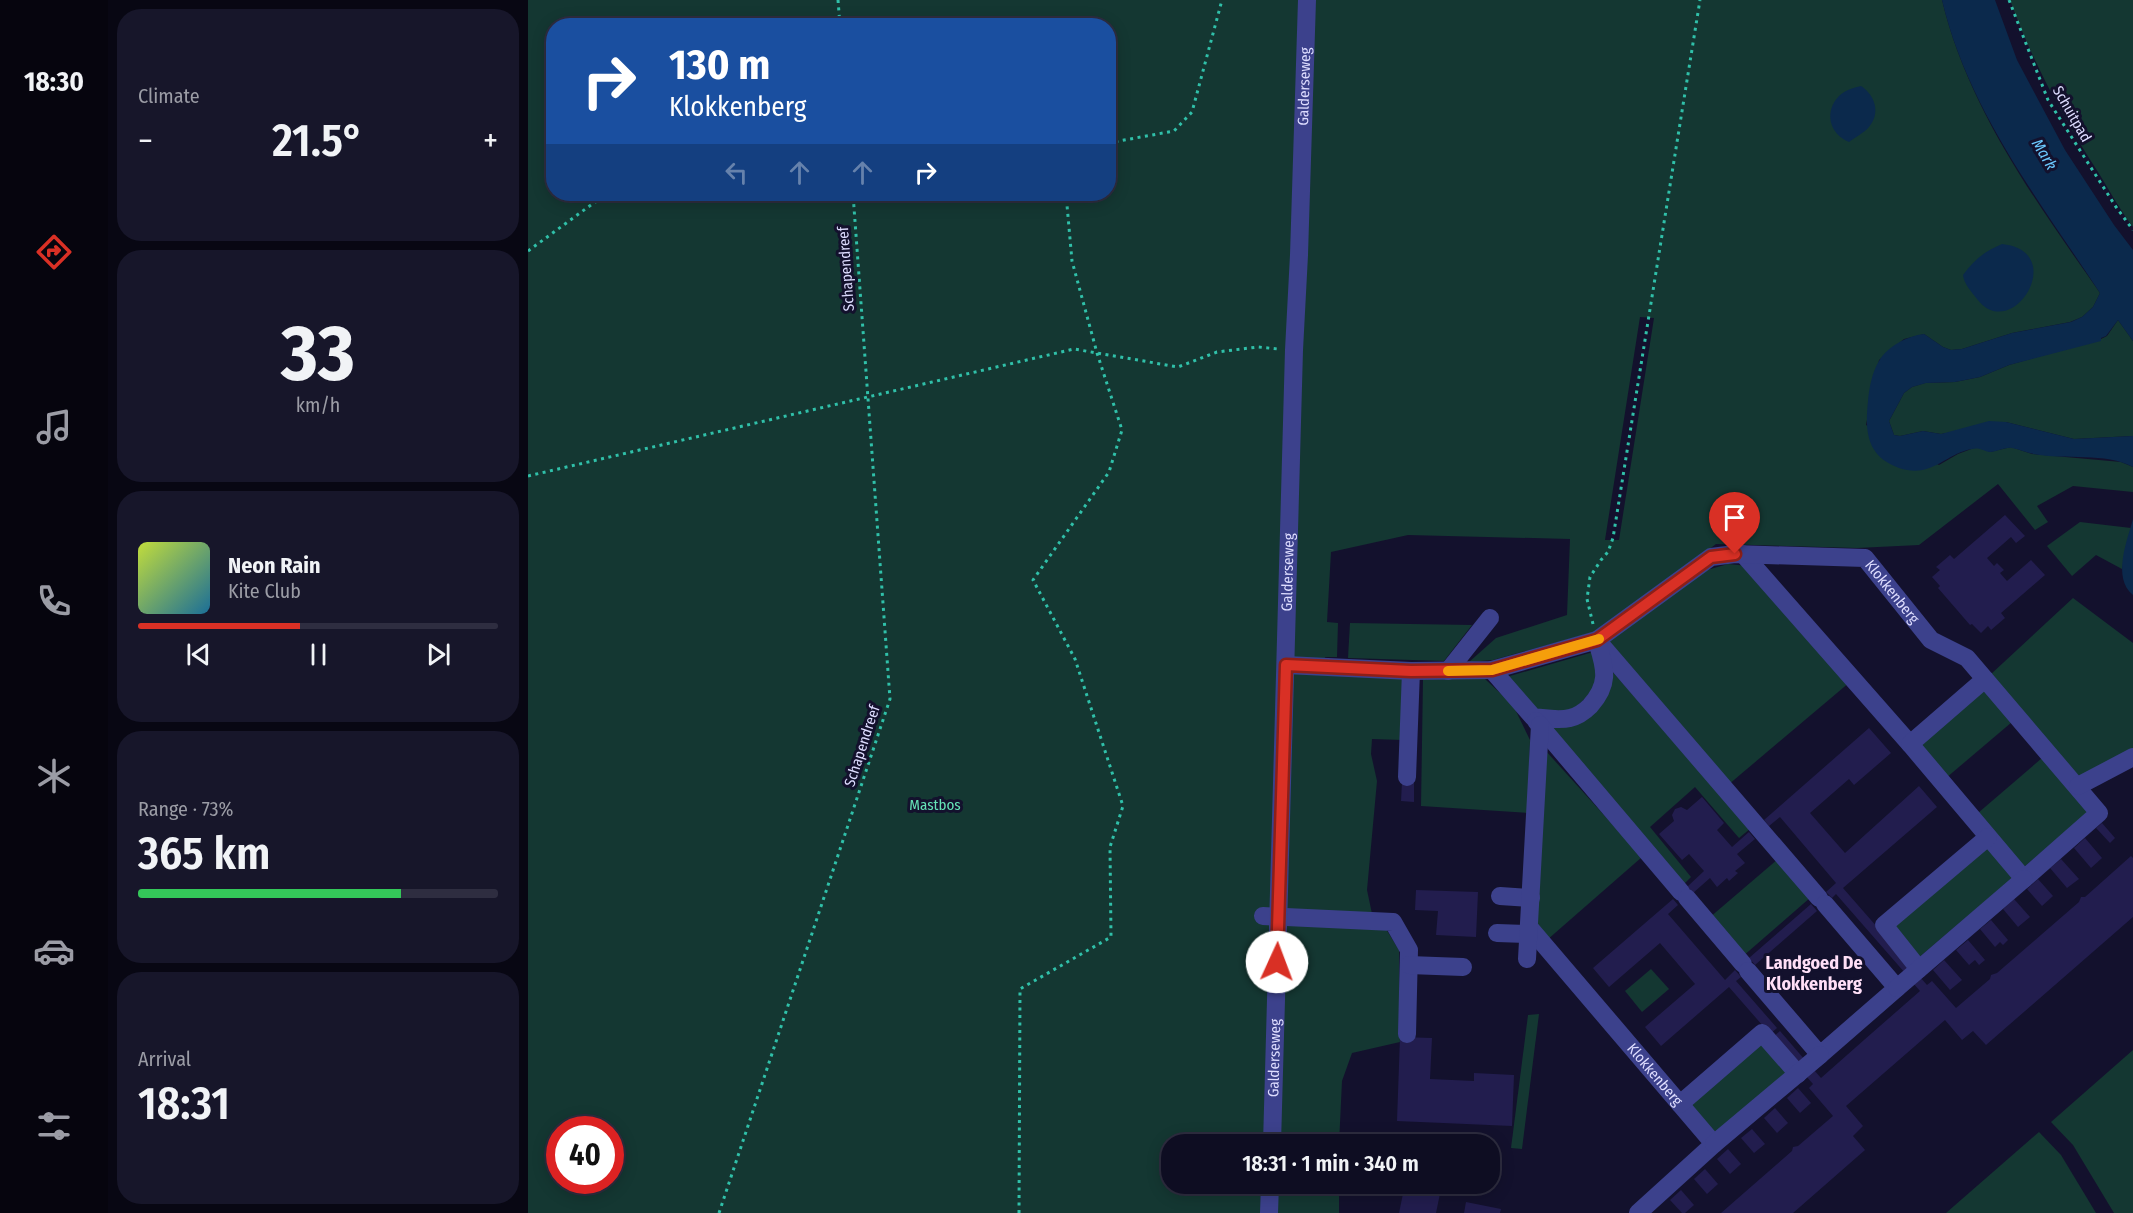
<!DOCTYPE html>
<html lang="en">
<head>
<meta charset="utf-8">
<style>
	:root { --surface:#0e0d22; --page:#17162a; --text:#f1f3f6; --muted:#9b9ca5; --line:#2e2d40; --accent:#d93025 }
	body { margin:0; font-family:"Fira Sans Condensed",sans-serif; background:var(--page); color:var(--text); height:100vh; display:flex; flex-direction:column; font-size:22px; white-space:nowrap }
	* { box-sizing:border-box; margin:0 }
	p { font-size:20px; color:var(--muted) }
	.icon { flex:none; width:33px; height:33px; fill:none; stroke:currentColor; stroke-width:2; stroke-linecap:round; stroke-linejoin:round }
	.map { position:relative; flex:1; overflow:hidden }
	.drawer { display:flex; flex-direction:column; gap:9px; padding:9px; background:#080713; width:420px }
	.drawer>* { flex:none }
	.top-card { position:absolute; left:18px; top:18px; width:570px; height:183px; border-radius:24px; box-shadow:0 3px 15px #0003,0 0 0 2px var(--line); background:#1a4fa0; color:#fff; overflow:hidden }
	.speed { position:absolute; left:18px; top:1116px; display:flex; gap:12px; font-size:30px; font-weight:700; text-align:center }
	.speed>* { display:grid; place-content:center; width:78px; height:78px; border-radius:50%; background:var(--surface); box-shadow:0 3px 15px #0003,0 0 0 2px var(--line); line-height:1 }
	.speed .limit { border:9px solid #d22; background:#fff; color:#111 }
	.pin { position:absolute; display:grid; place-items:center; width:51px; height:51px; color:#fff; margin:-62px -26px; border-radius:50% 50% 50% 0; rotate:-45deg; box-shadow:0 0 6px #0007 }
	.pin .icon { rotate:45deg }
	.me { position:absolute; width:66px; margin:-33px; rotate:2deg; stroke-linejoin:round; filter:drop-shadow(0 0 4px #0008) }
	.turn { display:flex; align-items:center; gap:21px; height:126px; padding:0 24px; font-size:27px }
	.turn .icon { width:78px; height:78px; stroke-width:2.5 }
	.turn b { display:block; font-size:42px; line-height:51px }
	.lanes { display:flex; align-items:center; height:57px; padding:0 24px; background:#0003; justify-content:center; gap:30px; direction:ltr }
	.lanes .off { opacity:.35 }
	.big { font-size:45px; font-weight:600; line-height:1.1 }
	.drawer .tile { flex:1; display:flex; flex-direction:column; justify-content:center; gap:9px; min-width:0; padding:0 21px; border-radius:24px; background:var(--page) }
	.drawer .dial { align-items:center; gap:0 }
	.dial b { font-size:78px; line-height:1 }
	.song { display:flex; align-items:center; gap:18px }
	.cover { width:72px; height:72px; border-radius:9px; background:linear-gradient(135deg,hsl(70 70% 55%),hsl(200 70% 35%)) }
	.played { height:6px; border-radius:3px; background:linear-gradient(90deg,var(--accent) 45%,var(--line) 45%) }
	.keys { display:flex; justify-content:space-around; direction:ltr }
	.heat { display:flex; justify-content:space-between; align-items:center; font-size:33px; direction:ltr }
	.charge { height:9px; border-radius:4px; background:linear-gradient(90deg,#34c759 73%,var(--line) 0) }
	.trip { position:absolute; left:633px; top:1134px; width:339px; height:60px; border-radius:24px; background:var(--surface); box-shadow:0 3px 15px #0003,0 0 0 2px var(--line); font-weight:600; line-height:60px; text-align:center }
	main { display:flex; flex:1; min-height:0 }
	.tabs { display:flex; flex-direction:column; width:108px; justify-content:space-around; align-items:center; background:#06050e; color:var(--muted) }
	.tabs .icon { width:42px; height:42px }
	.tabs .selected { color:var(--accent) }
	.tabs b { font-size:27px; color:var(--text) }
	.map>svg:first-child { display:block }
	.green { fill:#143732; fill-rule:evenodd }
	.water { fill:#0b294c }
	.building { fill:#221d4e }
	.lines { fill:none; stroke-linecap:round; stroke-linejoin:round }
	.path { stroke:#30c0a9; stroke-width:3; stroke-dasharray:3 4.5; stroke-linecap:butt }
	.minor { stroke:#3c418c; stroke-width:18 }
	.route-casing { stroke:#8d1f18; stroke-width:15 }
	.route { stroke:#d93025; stroke-width:10 }
	.slow { stroke:#f59e0b; stroke-width:10 }
	.labels { text-anchor:middle; stroke-width:6; stroke-linejoin:round; paint-order:stroke }
	.street-label { font-size:15px; fill:#deddff; stroke:#13112d }
	.park-label { font-size:15px; fill:#65e3b7; stroke:#13112d }
	.water-label { font-size:16px; font-style:italic; fill:#6bc9ff; stroke:#13112d }
	.quarter-label { font-size:18px; font-weight:bold; fill:#ffdff7; stroke:#13112d }
</style>
</head>
<body>
<main>
<nav class="tabs">
<b>18:30</b>
<svg class="icon selected" aria-label="directions" viewBox="0 0 24 24"><path d="M12 3l9 9-9 9-9-9zM9 14v-3h6M13 9l2 2-2 2"/></svg>
<svg class="icon" aria-label="music" viewBox="0 0 24 24"><path d="M9 18V5l10-2v13"/><circle cx="6" cy="18" r="3"/><circle cx="16" cy="16" r="3"/></svg>
<svg class="icon" aria-label="phone" viewBox="0 0 24 24"><path d="M5 4h4l2 5-3 2q2 4 5 5l2-3 5 2v4C11 20 4 13 5 4z"/></svg>
<svg class="icon" aria-label="climate" viewBox="0 0 24 24"><path d="M12 3v18M4 7l16 10M4 17L20 7"/></svg>
<svg class="icon" aria-label="car" viewBox="0 0 24 24"><path d="M5 17H2v-5l4-1 3-4h7l3 4 3 1v5h-3M9 17h6M6 11h13"/><circle cx="7" cy="17" r="2"/><circle cx="17" cy="17" r="2"/></svg>
<svg class="icon" aria-label="filters" viewBox="0 0 24 24"><path d="M4 7h16M4 17h16"/><circle cx="9" cy="7" r="2"/><circle cx="15" cy="17" r="2"/></svg>
</nav>
<section class="drawer">
<div class="tile"><p>Climate</p>
<div class="heat"><a>−</a><b class="big">21.5°</b><a>+</a></div>
</div>
<div class="tile dial"><b>33</b><p>km/h</p></div>
<div class="tile">
<div class="song"><i class="cover"></i><div><b>Neon Rain</b><p>Kite Club</p></div></div>
<div class="played"></div>
<div class="keys"><svg class="icon" aria-label="previous" viewBox="0 0 24 24"><path d="M18 5L8 12l10 7zM5 5v14"/></svg><svg class="icon" aria-label="pause" viewBox="0 0 24 24"><path d="M8 5v14M16 5v14"/></svg><svg class="icon" aria-label="next" viewBox="0 0 24 24"><path d="M6 5l10 7-10 7zM19 5v14"/></svg></div>
</div>
<div class="tile"><p>Range · 73%</p><b class="big">365 km</b><div class="charge"></div></div>
<div class="tile"><p>Arrival</p><b class="big">18:31</b></div>
</section>
<div class="map">
<svg width="1605" height="1213" viewBox="0 0 1605 1213">
	<rect width="100%" height="100%" fill="#13112d"/>
	<g class="green">
		<path d="M0,0H1414C1440,109 1509,203 1572,293L1565,307L1554,317L1542,322L1484,333L1434,349L1423,350L1415,347L1396,334L1376,339L1351,360L1338,425L1411,465L1430,454L1446,448H1453L1462,452L1483,447L1504,454L1593,462L1605,467V492L1545,486L1509,506L1520,522L1507,530L1470,484L1391,545L1329,548L1188,544L1073,630L965,660L941,662L968,638L1039,615L1042,539L880,535L803,552L799,622L810,623L809,657H797L796,675L879,677L875,740L844,739L843,754L849,781L839,890L847,928L858,929L871,950L872,1042L824,1053L814,1081L811,1144H644V1184H811V1213H0ZM26,26H580V194H26ZM1112,317L1126,318L1091,540H1077ZM32,1130H82V1180H32Z"/>
		<path d="M1482,0H1605V227C1592,210 1581,190 1570,172C1535,118 1504,61 1482,0Z"/>
		<polygon points="1590,320 1605,341 1605,436 1546,439 1478,422 1413,434 1395,431 1372,436 1366,435 1361,421 1376,393 1384,387 1397,383 1427,382 1452,377 1481,365 1573,339 1579,336"/>
		<polygon points="1552,522 1603,528 1594,569 1568,555 1544,576 1519,546"/>
		<polygon points="1200,564 1220,566 1322,682 1200,785 1080,641 1172,572"/>
		<polygon points="1545,598 1605,643 1605,749 1552,779 1462,675"/>
		<polygon points="822,623 944,625 916,661 820,658"/>
		<path d="M1065,652C1079,680 1062,694 1043,712L1004,710L975,678Z"/>
		<polygon points="1082,669 1223,828 1211,838 1167,787 1122,827 1163,877 1156,884 1015,723 1047,723"/>
		<polygon points="895,678 957,679 985,705 1002,740 1000,813 893,806"/>
		<polygon points="1455,688 1484,722 1418,778 1389,744"/>
		<polygon points="1017,750 1114,857 1019,940 1008,926"/>
		<polygon points="1514,758 1560,812 1496,867 1450,813"/>
		<polygon points="1462,845 1488,875 1389,959 1363,929"/>
		<polygon points="1250,859 1283,897 1214,957 1181,918"/>
		<polygon points="1123,969 1141,989 1114,1012 1097,991"/>
		<polygon points="1011,1014 994,1149 983,1148 1000,1015"/>
		<polygon points="1236,1041 1262,1071 1188,1136 1161,1106"/>
		<polygon points="1605,1050 1605,1213 1586,1213 1545,1145 1523,1122"/>
		<polygon points="1511,1132 1533,1155 1568,1213 1418,1213"/>
	</g>
	<g class="water">
		<path d="M1414,0H1467L1489,60L1537,150L1586,225L1605,250V341L1590,320L1578,336L1573,338V341L1481,365L1452,377L1427,382L1398,383L1384,387L1376,393L1361,421L1366,435L1372,436L1395,431L1413,434L1461,421L1478,422L1546,439L1605,436V467C1578,452 1536,460 1506,454C1499,453 1491,449 1484,448C1477,447 1469,452 1462,452C1455,451 1452,447 1444,449C1418,453 1404,479 1371,468C1338,456 1337,431 1340,401C1341,389 1344,372 1351,361C1360,346 1379,336 1396,334L1415,347L1423,350L1434,349L1484,333L1543,322L1554,317L1565,307L1572,293C1511,200 1440,110 1414,0Z"/>
		<path d="M1333,86C1347,95 1353,113 1341,127C1336,133 1327,137 1321,142C1301,134 1296,111 1311,96C1317,90 1325,88 1333,86Z"/>
		<path d="M1474,244C1542,251 1484,345 1449,299C1443,291 1436,284 1435,275C1446,260 1457,251 1474,244Z"/>
		<path d="M1605,519V595C1584,578 1599,541 1605,519Z"/>
	</g>
	<g class="building">
		<polygon points="1477,515 1497,536 1488,543 1483,537 1459,558 1466,566 1469,563 1476,570 1472,573 1479,581 1503,560 1517,575 1473,613 1477,618 1463,630 1460,626 1453,633 1444,624 1442,625 1410,588 1412,586 1404,577 1412,570 1408,567 1422,555 1426,559"/>
		<polygon points="1341,728 1363,753 1326,785 1321,779 1282,813 1317,853 1391,786 1409,807 1315,888 1384,967 1377,973 1308,894 1304,898 1298,892 1308,883 1252,817 1241,826 1236,820"/>
		<polygon points="874,782 886,783 886,802 873,801"/>
		<polygon points="1174,797 1196,823 1189,830 1204,847 1221,832 1227,839 1209,854 1217,863 1207,871 1210,873 1201,881 1199,878 1189,887 1182,878 1165,893 1159,887 1176,871 1161,854 1154,860 1131,834 1146,821 1144,815 1147,809 1153,807 1159,810"/>
		<polygon points="1574,823 1587,838 1582,843 1568,828"/>
		<polygon points="1557,838 1574,858 1563,868 1546,848"/>
		<polygon points="1603,856 1605,858 1605,917 1458,1045 1445,1031 1434,1040 1417,1020 1318,1106 1335,1126 1325,1136 1337,1150 1265,1213 1193,1213 1264,1151 1265,1147 1270,1146 1305,1116 1281,1088 1285,1084 1278,1076 1286,1070 1293,1078 1336,1040 1392,991 1385,983 1392,977 1399,985 1404,981 1428,1008 1462,979 1463,975 1469,973 1551,902 1553,897 1557,897"/>
		<polygon points="1533,859 1551,879 1539,888 1522,868"/>
		<polygon points="1510,879 1525,896 1514,906 1499,889"/>
		<polygon points="888,890 950,892 948,937 908,935 910,911 887,910"/>
		<polygon points="1145,899 1150,905 1140,914 1197,980 1207,970 1213,977 1208,981 1249,1028 1242,1034 1201,987 1133,1046 1117,1027 1167,984 1132,943 1081,987 1065,968"/>
		<polygon points="1486,899 1502,917 1490,927 1475,909"/>
		<polygon points="1283,904 1289,911 1227,965 1221,958"/>
		<polygon points="1463,920 1480,940 1475,945 1472,942 1467,947 1452,929"/>
		<polygon points="1440,940 1457,960 1451,965 1447,960 1441,965 1428,950"/>
		<polygon points="1416,960 1434,980 1422,990 1405,970"/>
		<polygon points="1252,1031 1277,1060 1270,1067 1245,1037"/>
		<polygon points="872,1037 904,1038 902,1079 946,1081 946,1073 986,1075 984,1126 869,1121"/>
		<polygon points="1270,1088 1283,1103 1272,1113 1259,1098"/>
		<polygon points="1247,1108 1260,1123 1249,1133 1236,1118"/>
		<polygon points="1224,1129 1237,1144 1226,1153 1213,1138"/>
		<polygon points="1200,1149 1213,1164 1202,1174 1189,1159"/>
		<polygon points="1177,1169 1190,1184 1179,1194 1166,1179"/>
		<polygon points="877,1184 914,1184 908,1213 871,1213"/>
		<polygon points="1153,1190 1166,1205 1157,1213 1154,1213 1142,1200"/>
		<polygon points="938,1202 973,1209 972,1213 936,1213"/>
	</g>
	<g class="lines">
		<g class="path">
			<polyline points="310,0 312,26"/>
			<polyline points="1481,0 1520,100 1588,207 1605,230"/>
			<polyline points="580,143 646,131 664,112 694,0"/>
			<polyline points="0,251 67,202 86,194"/>
			<polyline points="0,476 546,349 650,367 689,352 730,347 750,349"/>
			<polyline points="1065,624 1059,599 1062,577 1073,560 1080,552 1085,538 1172,0"/>
			<polyline points="191,1213 362,699 325,194"/>
			<polyline points="491,1213 492,989 583,937 582,847 595,806 547,659 505,580 581,472 594,430 569,353 544,261 538,194"/>
		</g>
		<g class="minor">
			<polyline points="1215,554 1382,744"/>
			<polyline points="1069,640 1291,898"/>
			<path id="s1" d="M758,665L883,671L964,670L1069,640L1183,557L1207,554L1337,558L1403,640L1439,658L1571,813L1496,879L1382,744L1457,679"/>
			<path d="M964,670L1005,717C1017,718 1030,721 1042,718C1051,716 1056,712 1062,706C1081,685 1078,670 1070,645"/>
			<polyline points="920,671 962,618"/>
			<polyline points="1008,721 1153,892"/>
			<polyline points="879,777 883,671"/>
			<polyline points="1550,786 1605,757"/>
			<polyline points="972,896 1003,898"/>
			<polyline points="1159,898 1215,964"/>
			<polyline points="735,916 865,922 881,950 879,1034"/>
			<path id="s2" d="M1001,927L1186,1144L1110,1213"/>
			<polyline points="969,933 1001,934"/>
			<polyline points="999,959 1012,725"/>
			<polyline points="881,965 935,967"/>
			<polyline points="1391,969 1356,925 1460,837"/>
			<polyline points="1220,971 1292,1055 1369,988 1297,904"/>
			<polyline points="1369,988 1496,879"/>
			<polyline points="1152,1104 1234,1033 1270,1074"/>
			<path id="s3" d="M744,1144L766,350L771,255L779,0"/>
			<polyline points="1186,1144 1292,1055"/>
			<polyline points="741,1213 742,1184"/>
		</g>
	</g>
	<g class="lines">
		<g class="route-casing">
			<polyline id="route" points="749,962 758,665 883,671 964,670 1069,640 1183,557 1207,554"/>
		</g>
		<use href="#route" class="route"/>
		<polyline class="slow" points="920,671 964,670 1071,639"/>
	</g>
	<g class="labels">
		<g class="street-label">
			<text dy="5" stroke="none"><textPath href="#s3" startOffset="1058">Galderseweg</textPath></text>
			<text transform="translate(1544 114) rotate(60)" y="5">Schuitpad</text>
			<text transform="translate(318 269) rotate(-94)" y="5">Schapendreef</text>
			<text dy="5" stroke="none"><textPath href="#s3" startOffset="572">Galderseweg</textPath></text>
			<text dy="5" stroke="none"><textPath href="#s1" startOffset="654">Klokkenberg</textPath></text>
			<text transform="translate(334 746) rotate(-72)" y="5">Schapendreef</text>
			<text dy="5" stroke="none"><textPath href="#s3" startOffset="86">Galderseweg</textPath></text>
			<text dy="5" stroke="none"><textPath href="#s2" startOffset="194">Klokkenberg</textPath></text>
		</g>
		<g class="park-label">
			<text x="407" y="810">Mastbos</text>
		</g>
		<g class="water-label">
			<text transform="translate(1517 154) rotate(59)" y="6">Mark</text>
		</g>
		<g class="quarter-label">
			<text x="1286" y="969">Landgoed De<tspan x="1286" dy="21">Klokkenberg</tspan></text>
		</g>
	</g>
</svg>
<div class="speed"><div class="limit">40</div></div>
<div class="pin" style="left:1207px;top:554px;background:#d93025"><svg class="icon" aria-label="arrive" viewBox="0 0 24 24"><path d="M6 21V4h12l-3 4 3 4H6"/></svg></div>
<svg class="me" style="left:749px;top:962px" viewBox="-20 -20 40 40"><circle r="19" fill="#fff"/><path d="M0-13L10 11 0 6-10 11z" fill="#d93025"/></svg>
<div class="trip">18:31 · 1 min · 340 m</div>
<div class="top-card">
<div class="turn"><svg class="icon" aria-label="right" viewBox="0 0 24 24"><path d="M7 20v-9h11M14 6l5 5-5 5"/></svg><div><b>130 m</b>Klokkenberg</div></div>
<div class="lanes"><svg class="icon off" aria-label="left" viewBox="0 0 24 24"><path d="M17 20v-9H6M10 6l-5 5 5 5"/></svg><svg class="icon off" aria-label="ahead" viewBox="0 0 24 24"><path d="M12 20V5M6 11l6-6 6 6"/></svg><svg class="icon off" aria-label="ahead" viewBox="0 0 24 24"><path d="M12 20V5M6 11l6-6 6 6"/></svg><svg class="icon" aria-label="right" viewBox="0 0 24 24"><path d="M7 20v-9h11M14 6l5 5-5 5"/></svg></div>
</div>
</div>
</main>
</body>
</html>
